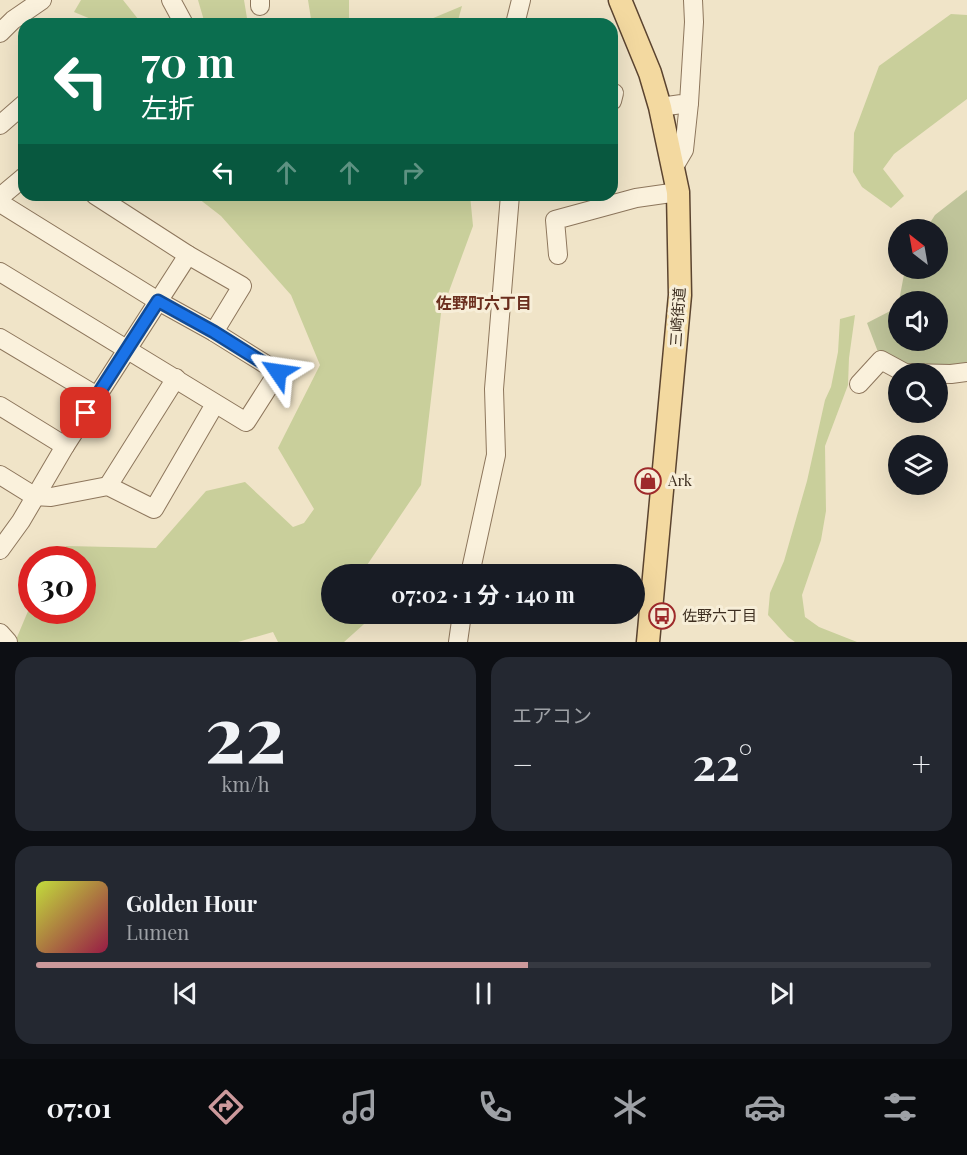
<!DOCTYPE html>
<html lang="ja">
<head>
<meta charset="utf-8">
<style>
	:root { --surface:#171b24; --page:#242831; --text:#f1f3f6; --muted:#9ea1a6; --line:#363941; --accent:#cc999b }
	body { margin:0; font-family:"Playfair Display","Noto Sans JP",serif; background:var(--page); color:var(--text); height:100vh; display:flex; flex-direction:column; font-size:22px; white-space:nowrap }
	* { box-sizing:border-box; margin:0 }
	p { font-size:20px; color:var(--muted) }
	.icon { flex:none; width:33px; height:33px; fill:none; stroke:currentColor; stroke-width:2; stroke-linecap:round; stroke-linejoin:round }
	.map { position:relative; height:642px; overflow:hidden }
	.side { display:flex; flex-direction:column; gap:15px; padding:15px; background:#0d0f14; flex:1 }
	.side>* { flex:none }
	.banner { position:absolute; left:18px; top:18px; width:600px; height:183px; border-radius:18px; box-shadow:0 6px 24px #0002; background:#0b6e4f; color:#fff; overflow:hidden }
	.needle { width:39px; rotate:329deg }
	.tools { position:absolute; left:888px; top:219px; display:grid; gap:12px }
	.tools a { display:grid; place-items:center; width:60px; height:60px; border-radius:50%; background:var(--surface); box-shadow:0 6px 24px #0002; font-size:30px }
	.speed { position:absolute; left:18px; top:546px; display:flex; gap:12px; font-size:30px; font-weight:700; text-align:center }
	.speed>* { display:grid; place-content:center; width:78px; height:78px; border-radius:50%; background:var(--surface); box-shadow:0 6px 24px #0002; line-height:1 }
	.speed .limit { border:9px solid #d22; background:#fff; color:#111 }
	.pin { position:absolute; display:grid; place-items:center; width:51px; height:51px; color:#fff; margin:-26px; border-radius:12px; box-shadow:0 3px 9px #0006 }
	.me { position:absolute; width:66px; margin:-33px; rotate:302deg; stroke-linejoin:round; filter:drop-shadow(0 0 4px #0008) }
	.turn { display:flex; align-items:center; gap:21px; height:126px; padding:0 24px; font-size:27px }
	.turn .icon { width:78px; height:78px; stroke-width:2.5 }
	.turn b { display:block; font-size:42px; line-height:51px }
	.lanes { display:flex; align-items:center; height:57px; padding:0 24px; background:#0003; justify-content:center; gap:30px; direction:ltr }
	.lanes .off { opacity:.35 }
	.big { font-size:45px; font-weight:700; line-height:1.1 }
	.side .widget { flex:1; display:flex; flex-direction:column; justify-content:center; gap:9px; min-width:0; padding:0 21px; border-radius:18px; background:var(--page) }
	.side .dial { align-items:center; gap:0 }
	.dial b { font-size:78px; line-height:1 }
	.song { display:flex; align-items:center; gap:18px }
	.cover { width:72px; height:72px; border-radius:9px; background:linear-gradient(135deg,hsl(70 70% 55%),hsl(340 70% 35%)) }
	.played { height:6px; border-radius:3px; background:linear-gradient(90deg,var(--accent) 55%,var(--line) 55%) }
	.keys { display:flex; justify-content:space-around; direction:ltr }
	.heat { display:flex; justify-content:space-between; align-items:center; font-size:33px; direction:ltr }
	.side .tiles { flex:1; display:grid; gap:15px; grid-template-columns:1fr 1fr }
	.widget:last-child { grid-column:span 2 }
	.trip { position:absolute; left:321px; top:564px; width:324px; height:60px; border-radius:30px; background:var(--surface); box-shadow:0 6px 24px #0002; font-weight:700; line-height:60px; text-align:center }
	.dock { display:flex; height:96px; justify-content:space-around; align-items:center; background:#090b0e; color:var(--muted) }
	.dock .icon { width:42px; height:42px }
	.dock .current { color:var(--accent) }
	.dock b { font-size:27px; color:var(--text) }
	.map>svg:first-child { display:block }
	.green { fill:#c9cf9b }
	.cemetery { fill:#bfc49a }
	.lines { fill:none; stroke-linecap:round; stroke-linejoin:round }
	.minor-casing { stroke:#8d765c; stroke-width:20 }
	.major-casing { stroke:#5b4430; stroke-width:25 }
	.minor { stroke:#faf1dc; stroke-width:18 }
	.major { stroke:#f3d9a0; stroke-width:22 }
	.route-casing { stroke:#114b97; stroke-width:15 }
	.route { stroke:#1a73e8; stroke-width:10 }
	.labels { text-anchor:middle; stroke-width:6; stroke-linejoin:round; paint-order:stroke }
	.street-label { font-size:15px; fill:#3d2e20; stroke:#f7eed8 }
	.poi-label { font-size:15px; fill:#3d2e20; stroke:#f7eed8; text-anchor:start }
	.neighbourhood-label { font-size:16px; font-weight:bold; fill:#6b2e1e; stroke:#f7eed8 }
</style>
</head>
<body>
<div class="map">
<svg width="967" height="642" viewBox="0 0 967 642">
	<rect width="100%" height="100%" fill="#f0e4c8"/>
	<g class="green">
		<polygon points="81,0 123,0 142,24 103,24 74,12"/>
		<polygon points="198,0 244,0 248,24 205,24"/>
		<polygon points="308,0 349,0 349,24 303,24 311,19"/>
		<polygon points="462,6 457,24 419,24"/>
		<polygon points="951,14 967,15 967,99 894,154 883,169 904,196 891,208 862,187 853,172 854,133 879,66"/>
		<polygon points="194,195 470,195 473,226 441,313 421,485 361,574 332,574 332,614 372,614 373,616 344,642 278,642 273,632 238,642 15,642 31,604 32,610 82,610 82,560 55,559 66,546 156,548 206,491 245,482 293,527 304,523 314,509 278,448 320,365 291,295 221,216"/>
		<polygon points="855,315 849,358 848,385 825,446 826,511 821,540 802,595 805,617 819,627 857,642 795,642 788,637 768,615 770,593 784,561 807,481 825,400 831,387 838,352 840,319"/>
	</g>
	<polygon class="cemetery" points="967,190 967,364 951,374 881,360 867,323 898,307 898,304 898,340 938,340 938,302 899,301 905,269 938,268 938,230 926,229 935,215"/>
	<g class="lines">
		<g class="minor-casing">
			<g id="minor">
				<polyline points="171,0 184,24"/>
				<polyline points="260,0 260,6"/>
				<polyline points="515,24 521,0"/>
				<polyline points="0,33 13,20 42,0"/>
				<polyline points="612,101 614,93"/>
				<polyline points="660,107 689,103 694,22 693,0"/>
				<polyline points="0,125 24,104"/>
				<polyline points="674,167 684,150 689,103"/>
				<polyline points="95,195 188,255 242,286 214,332"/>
				<polyline points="0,197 24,177"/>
				<polyline points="0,203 158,301 214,332 278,372 246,422 0,272"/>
				<polyline points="558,255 555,220 636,198 678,192"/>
				<polyline points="0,338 97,396"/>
				<polyline points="859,384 881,360 905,373 951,374 967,372"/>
				<polyline points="0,406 65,446"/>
				<polyline points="0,475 34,496 51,497 108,486 154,509 215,404"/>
				<polyline points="108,486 176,378"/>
				<polyline points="0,550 21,521 65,446 188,255"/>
				<polyline points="470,574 496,455 494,389 510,195"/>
				<polyline points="0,633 8,642"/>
				<polyline points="458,642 462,614"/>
			</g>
		</g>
		<g class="major-casing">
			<polyline id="major" points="620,0 650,73 660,107 678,192 680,295 648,642"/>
		</g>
		<use href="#minor" class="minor"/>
		<use href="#major" class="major"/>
	</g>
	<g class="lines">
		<g class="route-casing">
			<polyline id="route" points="86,413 158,301 214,332 278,372"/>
		</g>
		<use href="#route" class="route"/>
	</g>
	<defs>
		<g id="shop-ring" transform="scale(1.35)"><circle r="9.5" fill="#f7eed8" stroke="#9e2a2b" stroke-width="1.5"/><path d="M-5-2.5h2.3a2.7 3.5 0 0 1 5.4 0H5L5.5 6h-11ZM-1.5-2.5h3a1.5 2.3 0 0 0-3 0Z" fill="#9e2a2b"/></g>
		<g id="bus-ring" transform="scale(1.35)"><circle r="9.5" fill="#f7eed8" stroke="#9e2a2b" stroke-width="1.5"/><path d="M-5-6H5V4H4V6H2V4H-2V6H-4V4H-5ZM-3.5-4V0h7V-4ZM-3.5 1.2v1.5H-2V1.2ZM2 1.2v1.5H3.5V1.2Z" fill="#9e2a2b"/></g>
	</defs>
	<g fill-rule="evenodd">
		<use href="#shop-ring" x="648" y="481"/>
		<use href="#bus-ring" x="662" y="616"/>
	</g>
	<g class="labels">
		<g class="street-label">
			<text transform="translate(678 317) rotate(-86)" y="5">三崎街道</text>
		</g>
		<g class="poi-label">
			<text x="668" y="486">Ark</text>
			<text x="682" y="621">佐野六丁目</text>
		</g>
		<g class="neighbourhood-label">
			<text x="484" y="309">佐野町六丁目</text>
		</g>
	</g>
</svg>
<div class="tools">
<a><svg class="needle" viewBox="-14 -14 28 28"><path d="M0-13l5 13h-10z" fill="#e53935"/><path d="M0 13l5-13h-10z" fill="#9ea1a6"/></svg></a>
<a><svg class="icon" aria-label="sound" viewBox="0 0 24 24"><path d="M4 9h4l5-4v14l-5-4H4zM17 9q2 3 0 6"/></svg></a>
<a><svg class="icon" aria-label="search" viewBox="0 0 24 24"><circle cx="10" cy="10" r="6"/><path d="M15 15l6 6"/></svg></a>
<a><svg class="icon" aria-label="layers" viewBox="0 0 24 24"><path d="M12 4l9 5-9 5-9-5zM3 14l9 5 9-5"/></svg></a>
</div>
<div class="speed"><div class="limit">30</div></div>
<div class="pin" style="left:86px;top:413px;background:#d93025"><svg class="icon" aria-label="arrive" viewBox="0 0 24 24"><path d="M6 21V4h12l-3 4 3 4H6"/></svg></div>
<svg class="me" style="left:278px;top:372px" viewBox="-20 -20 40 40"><path d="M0-17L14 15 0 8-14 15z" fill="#1a73e8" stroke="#fff" stroke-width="4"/></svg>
<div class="trip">07:02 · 1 分 · 140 m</div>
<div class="banner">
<div class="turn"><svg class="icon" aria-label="left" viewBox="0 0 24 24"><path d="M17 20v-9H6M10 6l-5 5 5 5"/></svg><div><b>70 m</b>左折</div></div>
<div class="lanes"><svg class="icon" aria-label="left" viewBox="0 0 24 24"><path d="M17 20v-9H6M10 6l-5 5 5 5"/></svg><svg class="icon off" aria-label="ahead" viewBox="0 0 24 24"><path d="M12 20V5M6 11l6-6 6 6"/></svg><svg class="icon off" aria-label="ahead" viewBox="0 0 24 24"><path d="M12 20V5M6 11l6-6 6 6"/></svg><svg class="icon off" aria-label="right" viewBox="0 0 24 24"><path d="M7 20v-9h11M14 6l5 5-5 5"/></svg></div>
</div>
</div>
<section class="side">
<div class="tiles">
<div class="widget dial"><b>22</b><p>km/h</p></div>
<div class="widget"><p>エアコン</p>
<div class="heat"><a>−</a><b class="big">22°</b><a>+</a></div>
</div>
<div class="widget">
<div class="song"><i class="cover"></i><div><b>Golden Hour</b><p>Lumen</p></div></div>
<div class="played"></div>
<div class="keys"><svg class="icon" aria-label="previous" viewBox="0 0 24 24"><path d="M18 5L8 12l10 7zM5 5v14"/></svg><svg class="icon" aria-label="pause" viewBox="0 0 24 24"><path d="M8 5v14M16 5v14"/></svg><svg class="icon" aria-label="next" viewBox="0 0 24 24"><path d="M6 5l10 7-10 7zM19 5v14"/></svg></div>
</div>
</div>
</section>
<nav class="dock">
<b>07:01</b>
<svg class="icon current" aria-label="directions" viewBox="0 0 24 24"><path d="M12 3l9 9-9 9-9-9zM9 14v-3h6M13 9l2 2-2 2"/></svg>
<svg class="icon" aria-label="music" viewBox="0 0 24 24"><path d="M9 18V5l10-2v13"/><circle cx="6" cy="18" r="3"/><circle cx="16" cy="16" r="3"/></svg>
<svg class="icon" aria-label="phone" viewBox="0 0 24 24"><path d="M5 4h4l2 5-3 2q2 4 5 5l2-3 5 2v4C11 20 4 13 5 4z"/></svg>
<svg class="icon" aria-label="climate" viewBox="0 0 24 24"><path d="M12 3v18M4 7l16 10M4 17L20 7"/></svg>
<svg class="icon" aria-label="car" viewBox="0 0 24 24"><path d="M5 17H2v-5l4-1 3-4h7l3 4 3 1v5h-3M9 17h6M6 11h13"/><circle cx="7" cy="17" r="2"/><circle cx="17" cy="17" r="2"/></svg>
<svg class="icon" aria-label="filters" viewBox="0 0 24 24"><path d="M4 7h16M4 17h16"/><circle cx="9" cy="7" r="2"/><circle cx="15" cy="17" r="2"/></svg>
</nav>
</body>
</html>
